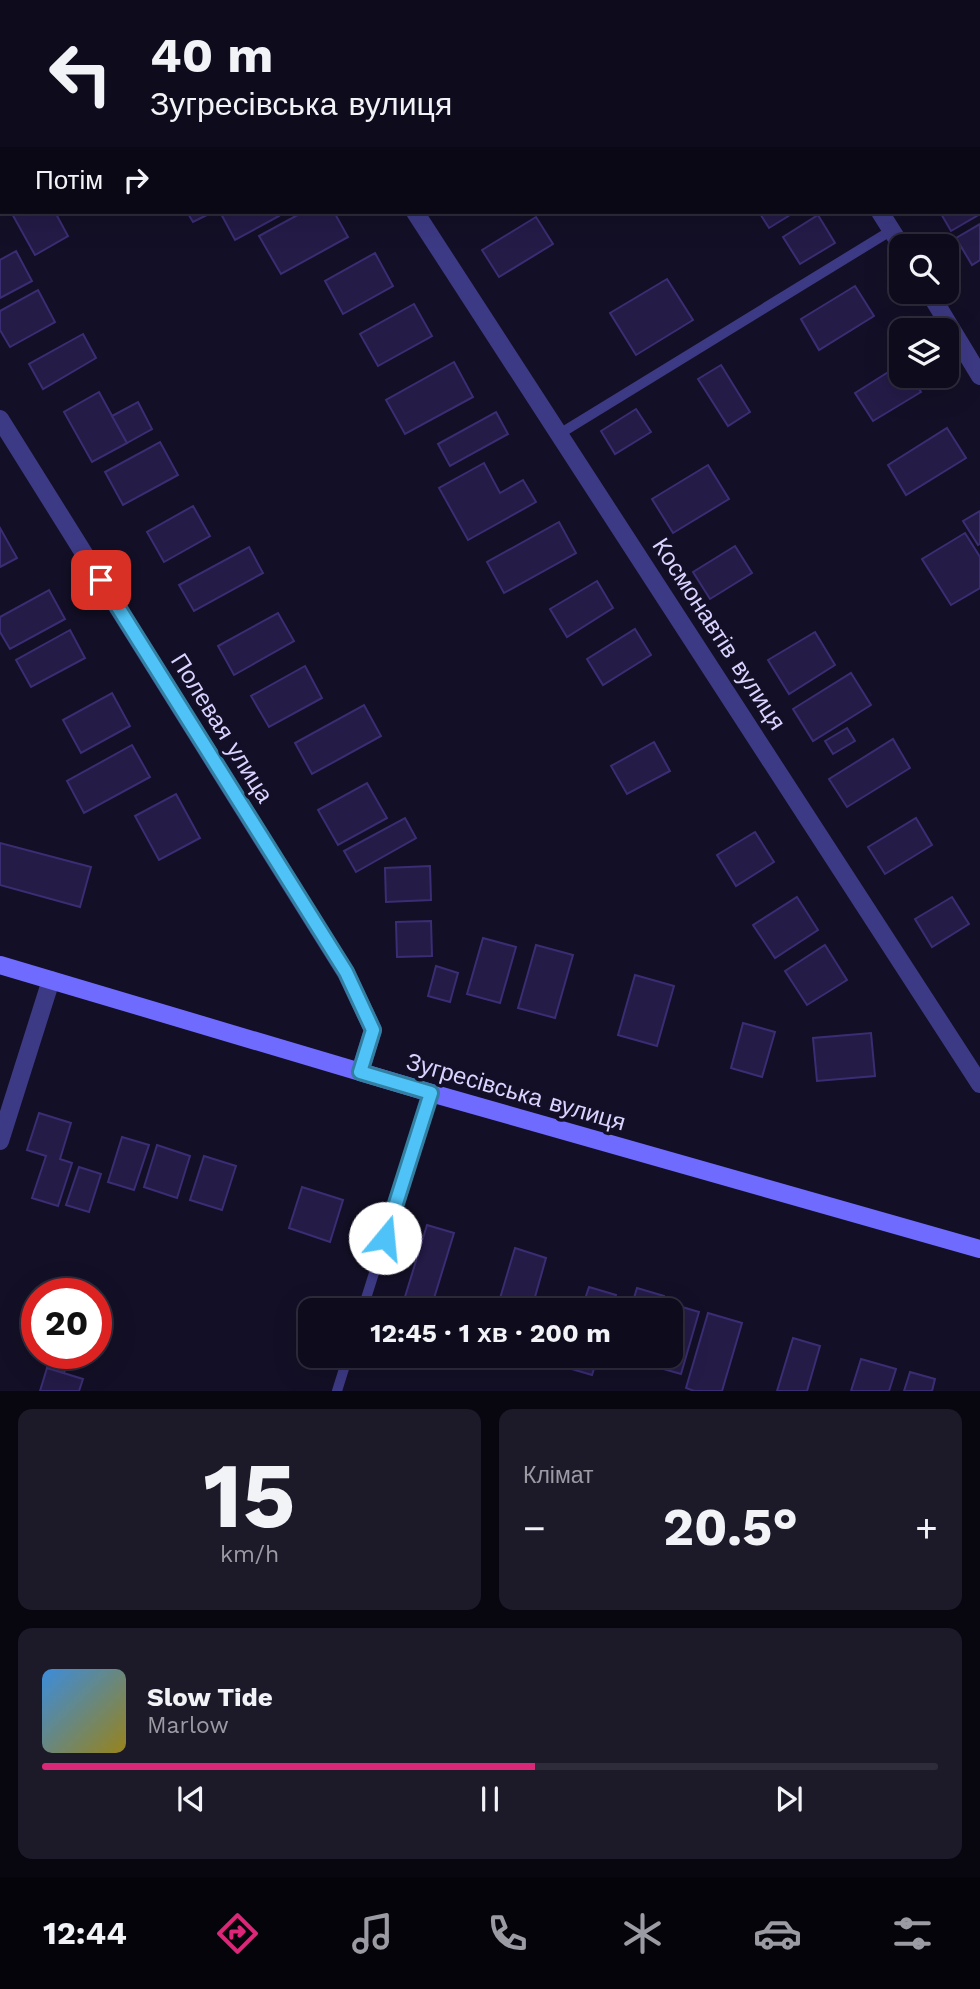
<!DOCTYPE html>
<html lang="uk">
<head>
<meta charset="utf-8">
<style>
	:root { --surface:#0e0b1c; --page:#1c1929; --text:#f1f3f6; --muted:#9b9ba3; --line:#2e2b3b; --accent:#db2777 }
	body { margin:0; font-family:"Work Sans",sans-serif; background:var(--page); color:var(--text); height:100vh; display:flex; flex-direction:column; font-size:26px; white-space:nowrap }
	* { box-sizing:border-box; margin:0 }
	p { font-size:23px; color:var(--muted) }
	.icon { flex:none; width:38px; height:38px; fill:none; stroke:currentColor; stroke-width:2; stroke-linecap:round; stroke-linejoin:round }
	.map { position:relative; height:1391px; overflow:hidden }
	.panel { display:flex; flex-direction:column; gap:18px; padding:18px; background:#08060f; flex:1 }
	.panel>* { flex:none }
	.hud { position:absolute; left:0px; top:0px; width:980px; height:214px; box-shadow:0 7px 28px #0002,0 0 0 2px var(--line); background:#0e0b1c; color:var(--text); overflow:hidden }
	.buttons { position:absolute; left:889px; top:234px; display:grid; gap:14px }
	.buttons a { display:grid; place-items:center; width:70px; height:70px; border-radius:14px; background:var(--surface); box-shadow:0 7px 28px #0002,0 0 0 2px var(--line); font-size:35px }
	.speed { position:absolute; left:21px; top:1278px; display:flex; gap:14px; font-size:35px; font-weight:700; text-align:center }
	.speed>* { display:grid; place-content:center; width:91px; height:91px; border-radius:50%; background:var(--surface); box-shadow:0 7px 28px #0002,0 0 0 2px var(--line); line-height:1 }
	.speed .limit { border:10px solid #d22; background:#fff; color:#111 }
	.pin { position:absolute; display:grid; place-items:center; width:60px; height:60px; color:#fff; margin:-30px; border-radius:14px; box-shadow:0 4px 10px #0006 }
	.me { position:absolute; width:77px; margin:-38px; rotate:17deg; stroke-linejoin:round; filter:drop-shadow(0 0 5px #0008) }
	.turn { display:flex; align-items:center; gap:24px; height:147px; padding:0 35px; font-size:32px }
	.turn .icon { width:91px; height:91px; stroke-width:2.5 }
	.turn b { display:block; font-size:49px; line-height:60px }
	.then { display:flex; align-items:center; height:66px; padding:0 35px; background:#0003; gap:14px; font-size:26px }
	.big { font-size:52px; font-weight:700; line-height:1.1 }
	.panel .widget { flex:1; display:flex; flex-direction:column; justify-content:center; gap:10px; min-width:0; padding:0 24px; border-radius:14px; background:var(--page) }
	.panel .dial { align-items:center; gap:0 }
	.dial b { font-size:91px; line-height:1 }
	.song { display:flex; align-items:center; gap:21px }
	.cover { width:84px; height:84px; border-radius:10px; background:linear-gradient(135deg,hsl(210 70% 55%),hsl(50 70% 35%)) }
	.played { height:7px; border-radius:4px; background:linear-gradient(90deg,var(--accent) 55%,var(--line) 55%) }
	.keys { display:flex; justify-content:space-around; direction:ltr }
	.heat { display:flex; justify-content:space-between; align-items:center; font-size:38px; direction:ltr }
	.panel .tiles { flex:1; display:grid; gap:18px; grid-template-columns:1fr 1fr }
	.widget:last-child { grid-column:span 2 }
	.trip { position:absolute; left:298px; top:1298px; width:385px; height:70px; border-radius:14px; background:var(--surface); box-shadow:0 7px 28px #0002,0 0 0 2px var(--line); font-weight:700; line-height:70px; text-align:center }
	.menu { display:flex; height:112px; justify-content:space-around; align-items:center; background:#06040b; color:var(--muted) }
	.menu .icon { width:49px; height:49px }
	.menu .selected { color:var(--accent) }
	.menu b { font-size:32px; color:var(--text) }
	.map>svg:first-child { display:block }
	.building { fill:#241b47; stroke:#3b2d73; stroke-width:2 }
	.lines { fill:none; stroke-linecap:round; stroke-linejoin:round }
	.lane { stroke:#3d3a85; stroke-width:10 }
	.street { stroke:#3d3a85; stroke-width:18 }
	.secondary { stroke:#6f6bff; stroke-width:18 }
	.route-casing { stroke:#337fa1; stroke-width:18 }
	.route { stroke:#4fc3f7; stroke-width:12 }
	.labels { text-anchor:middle; stroke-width:7; stroke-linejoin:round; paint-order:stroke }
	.street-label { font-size:24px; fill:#d9d4ff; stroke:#130f26 }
</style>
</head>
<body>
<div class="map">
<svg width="980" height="1391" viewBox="0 0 980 1391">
	<rect width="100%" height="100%" fill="#130f26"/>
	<g class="building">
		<polygon points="430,0 479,0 480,2 428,2"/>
		<polygon points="978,179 980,214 951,231 940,212 978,212"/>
		<polygon points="11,212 55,212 68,236 35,255"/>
		<polygon points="187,212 213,212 193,222"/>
		<polygon points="220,212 277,212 279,216 235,240"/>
		<polygon points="303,212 334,212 348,237 281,274 259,236"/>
		<polygon points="759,212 795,212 769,228"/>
		<polygon points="818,215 835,243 800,264 783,237"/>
		<polygon points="536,217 553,244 499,277 482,250"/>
		<polygon points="980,224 980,260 972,265 956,238"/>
		<polygon points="16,251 32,281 0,298 0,260"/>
		<polygon points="375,253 393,286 343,314 325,281"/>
		<polygon points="667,279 693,320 636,355 610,313"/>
		<polygon points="855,286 874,316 819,350 801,319"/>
		<polygon points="38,290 55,322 10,347 0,330 0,311"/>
		<polygon points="414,304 432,336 378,366 360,334"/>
		<polygon points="83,334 96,358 43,389 29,364"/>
		<polygon points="454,362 473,397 405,434 386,400"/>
		<polygon points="901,364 901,376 911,376 921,392 873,421 855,393"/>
		<polygon points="721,365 750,412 728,426 698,379"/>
		<polygon points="99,392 127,443 92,462 64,412"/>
		<polygon points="138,402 152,429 127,443 112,416"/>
		<polygon points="636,409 651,432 615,454 601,431"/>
		<polygon points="496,412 508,434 450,466 438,444"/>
		<polygon points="947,428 966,458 906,495 888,465"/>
		<polygon points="160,442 178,475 123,505 105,472"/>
		<polygon points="484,463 500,493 523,480 536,502 468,540 439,488"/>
		<polygon points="708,465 729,499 673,533 652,499"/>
		<polygon points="193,506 210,536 164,562 147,532"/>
		<polygon points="980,511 980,544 978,545 963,521"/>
		<polygon points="559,522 576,553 504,593 487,562"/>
		<polygon points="0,528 17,558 0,567"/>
		<polygon points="965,533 980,557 980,588 951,605 922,559"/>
		<polygon points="735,546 752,573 710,599 693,572"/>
		<polygon points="249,547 263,573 194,611 179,585"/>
		<polygon points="597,581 613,608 567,637 550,609"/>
		<polygon points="49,590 65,619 10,649 0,632 0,617"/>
		<polygon points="278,613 294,641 234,675 218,646"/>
		<polygon points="635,629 651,655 603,685 587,659"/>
		<polygon points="70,630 85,658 31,687 16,660"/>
		<polygon points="815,632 835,665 789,694 768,660"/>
		<polygon points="305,666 322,698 269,727 251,696"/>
		<polygon points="851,673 871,705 813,741 793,709"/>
		<polygon points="112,693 130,726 81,753 63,720"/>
		<polygon points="364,705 381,736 312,774 295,743"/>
		<polygon points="847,728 855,741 833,754 825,741"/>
		<polygon points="893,739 910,768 847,807 829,779"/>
		<polygon points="654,742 670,771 627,794 611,766"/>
		<polygon points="132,745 150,777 84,813 67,781"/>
		<polygon points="367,783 387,818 338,845 318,810"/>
		<polygon points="176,794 200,838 159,860 135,816"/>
		<polygon points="405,818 416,838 356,872 344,851"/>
		<polygon points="916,818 932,845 885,874 868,847"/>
		<polygon points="755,832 774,862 736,886 717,855"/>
		<polygon points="0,843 91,867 80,907 0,885"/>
		<polygon points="430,866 431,900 386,902 385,868"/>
		<polygon points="797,897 818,930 775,958 753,925"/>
		<polygon points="952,897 969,924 932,947 915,919"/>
		<polygon points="431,921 432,956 397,957 396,922"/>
		<polygon points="483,938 516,947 500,1003 467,994"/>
		<polygon points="536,945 573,955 555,1018 518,1008"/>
		<polygon points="825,945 847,980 807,1005 785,971"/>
		<polygon points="436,966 458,973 450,1002 428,996"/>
		<polygon points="635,975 674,986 657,1046 618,1035"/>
		<polygon points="743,1023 775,1032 762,1077 731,1068"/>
		<polygon points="871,1033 875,1076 817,1081 813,1038"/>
		<polygon points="39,1113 71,1123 60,1159 72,1163 58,1206 32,1198 46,1156 27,1150"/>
		<polygon points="122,1137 149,1145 134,1190 108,1182"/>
		<polygon points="157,1145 190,1156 177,1198 144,1187"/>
		<polygon points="204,1156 236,1166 222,1210 190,1200"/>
		<polygon points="79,1167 101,1174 89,1212 66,1205"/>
		<polygon points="302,1187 343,1200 330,1242 289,1228"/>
		<polygon points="427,1225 454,1233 431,1308 404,1300"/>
		<polygon points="515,1248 546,1258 531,1311 498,1305"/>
		<polygon points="589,1287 616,1295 611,1311 581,1311"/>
		<polygon points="637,1288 664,1296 660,1311 630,1311"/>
		<polygon points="672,1304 699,1312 681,1374 653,1366 656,1356 670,1356"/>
		<polygon points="708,1313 742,1323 722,1391 694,1391 686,1388"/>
		<polygon points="793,1338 820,1346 807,1391 777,1391"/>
		<polygon points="52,1353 70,1353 64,1373 47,1368"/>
		<polygon points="568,1356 598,1356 592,1375 565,1367"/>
		<polygon points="616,1356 646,1356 643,1366"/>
		<polygon points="861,1359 896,1369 889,1391 851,1391"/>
		<polygon points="47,1368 83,1379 79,1391 40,1391"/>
		<polygon points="910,1372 935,1379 932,1391 904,1391"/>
	</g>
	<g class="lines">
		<g class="lane">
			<polyline points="561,433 892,230"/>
			<polyline points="362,1311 431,1093"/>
			<polyline points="337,1391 348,1356"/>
		</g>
		<g class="street">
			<polyline points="275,0 276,2"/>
			<polyline points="752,0 753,2"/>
			<polyline points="415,212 980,1084"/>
			<polyline points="880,212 902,247"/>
			<polyline points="929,292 980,376"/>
			<polyline points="0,419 346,973 373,1030 360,1072"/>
			<polyline points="0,1141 51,980"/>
		</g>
		<polyline class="secondary" points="0,965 431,1093 980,1249"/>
	</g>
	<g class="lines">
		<g class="route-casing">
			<polyline id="route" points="101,580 346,972 373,1030 360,1072 431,1093 385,1238"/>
		</g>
		<use href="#route" class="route"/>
	</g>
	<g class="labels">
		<g class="street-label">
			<text transform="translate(719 634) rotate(57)" y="8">Космонавтів вулиця</text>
			<text transform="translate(222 728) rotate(58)" y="8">Полевая улица</text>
			<text transform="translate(516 1092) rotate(16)" y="8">Зугресівська вулиця</text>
		</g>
	</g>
</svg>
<div class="buttons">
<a><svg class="icon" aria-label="search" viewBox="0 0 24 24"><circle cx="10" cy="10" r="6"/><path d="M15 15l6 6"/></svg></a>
<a><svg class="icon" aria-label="layers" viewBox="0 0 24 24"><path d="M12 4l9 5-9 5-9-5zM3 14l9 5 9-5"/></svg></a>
</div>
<div class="speed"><div class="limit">20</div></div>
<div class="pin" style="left:101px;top:580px;background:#d93025"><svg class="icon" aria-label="arrive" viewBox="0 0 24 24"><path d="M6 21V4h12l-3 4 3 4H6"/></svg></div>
<svg class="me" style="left:385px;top:1238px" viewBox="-20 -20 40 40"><circle r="19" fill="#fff"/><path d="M0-13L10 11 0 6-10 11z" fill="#4fc3f7"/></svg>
<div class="trip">12:45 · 1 хв · 200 m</div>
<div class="hud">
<div class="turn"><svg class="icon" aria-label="left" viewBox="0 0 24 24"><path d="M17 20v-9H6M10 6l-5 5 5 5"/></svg><div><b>40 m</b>Зугресівська вулиця</div></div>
<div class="then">Потім<svg class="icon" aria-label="right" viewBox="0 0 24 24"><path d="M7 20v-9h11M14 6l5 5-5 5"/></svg></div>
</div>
</div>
<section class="panel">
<div class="tiles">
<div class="widget dial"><b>15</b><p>km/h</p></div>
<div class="widget"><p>Клімат</p>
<div class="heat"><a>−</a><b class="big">20.5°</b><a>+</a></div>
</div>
<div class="widget">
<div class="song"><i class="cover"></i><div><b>Slow Tide</b><p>Marlow</p></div></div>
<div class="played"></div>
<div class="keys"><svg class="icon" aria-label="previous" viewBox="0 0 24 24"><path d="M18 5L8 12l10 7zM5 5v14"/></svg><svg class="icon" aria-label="pause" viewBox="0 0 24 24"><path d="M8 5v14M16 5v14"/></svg><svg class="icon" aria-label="next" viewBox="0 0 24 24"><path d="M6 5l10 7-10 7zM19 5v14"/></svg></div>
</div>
</div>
</section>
<nav class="menu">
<b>12:44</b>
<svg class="icon selected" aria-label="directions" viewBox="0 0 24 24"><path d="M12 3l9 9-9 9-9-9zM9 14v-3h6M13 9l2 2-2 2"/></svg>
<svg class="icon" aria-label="music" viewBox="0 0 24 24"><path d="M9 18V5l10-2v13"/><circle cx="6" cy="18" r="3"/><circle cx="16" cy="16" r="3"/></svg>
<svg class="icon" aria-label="phone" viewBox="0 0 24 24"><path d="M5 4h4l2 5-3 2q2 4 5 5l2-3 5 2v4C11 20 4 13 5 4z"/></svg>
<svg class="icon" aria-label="climate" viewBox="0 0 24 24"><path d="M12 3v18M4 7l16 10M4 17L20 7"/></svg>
<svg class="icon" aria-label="car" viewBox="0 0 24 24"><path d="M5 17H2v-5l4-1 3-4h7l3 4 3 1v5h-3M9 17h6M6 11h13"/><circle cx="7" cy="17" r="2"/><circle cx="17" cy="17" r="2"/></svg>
<svg class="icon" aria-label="filters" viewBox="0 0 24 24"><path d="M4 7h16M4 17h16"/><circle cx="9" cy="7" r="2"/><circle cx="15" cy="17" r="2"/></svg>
</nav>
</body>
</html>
